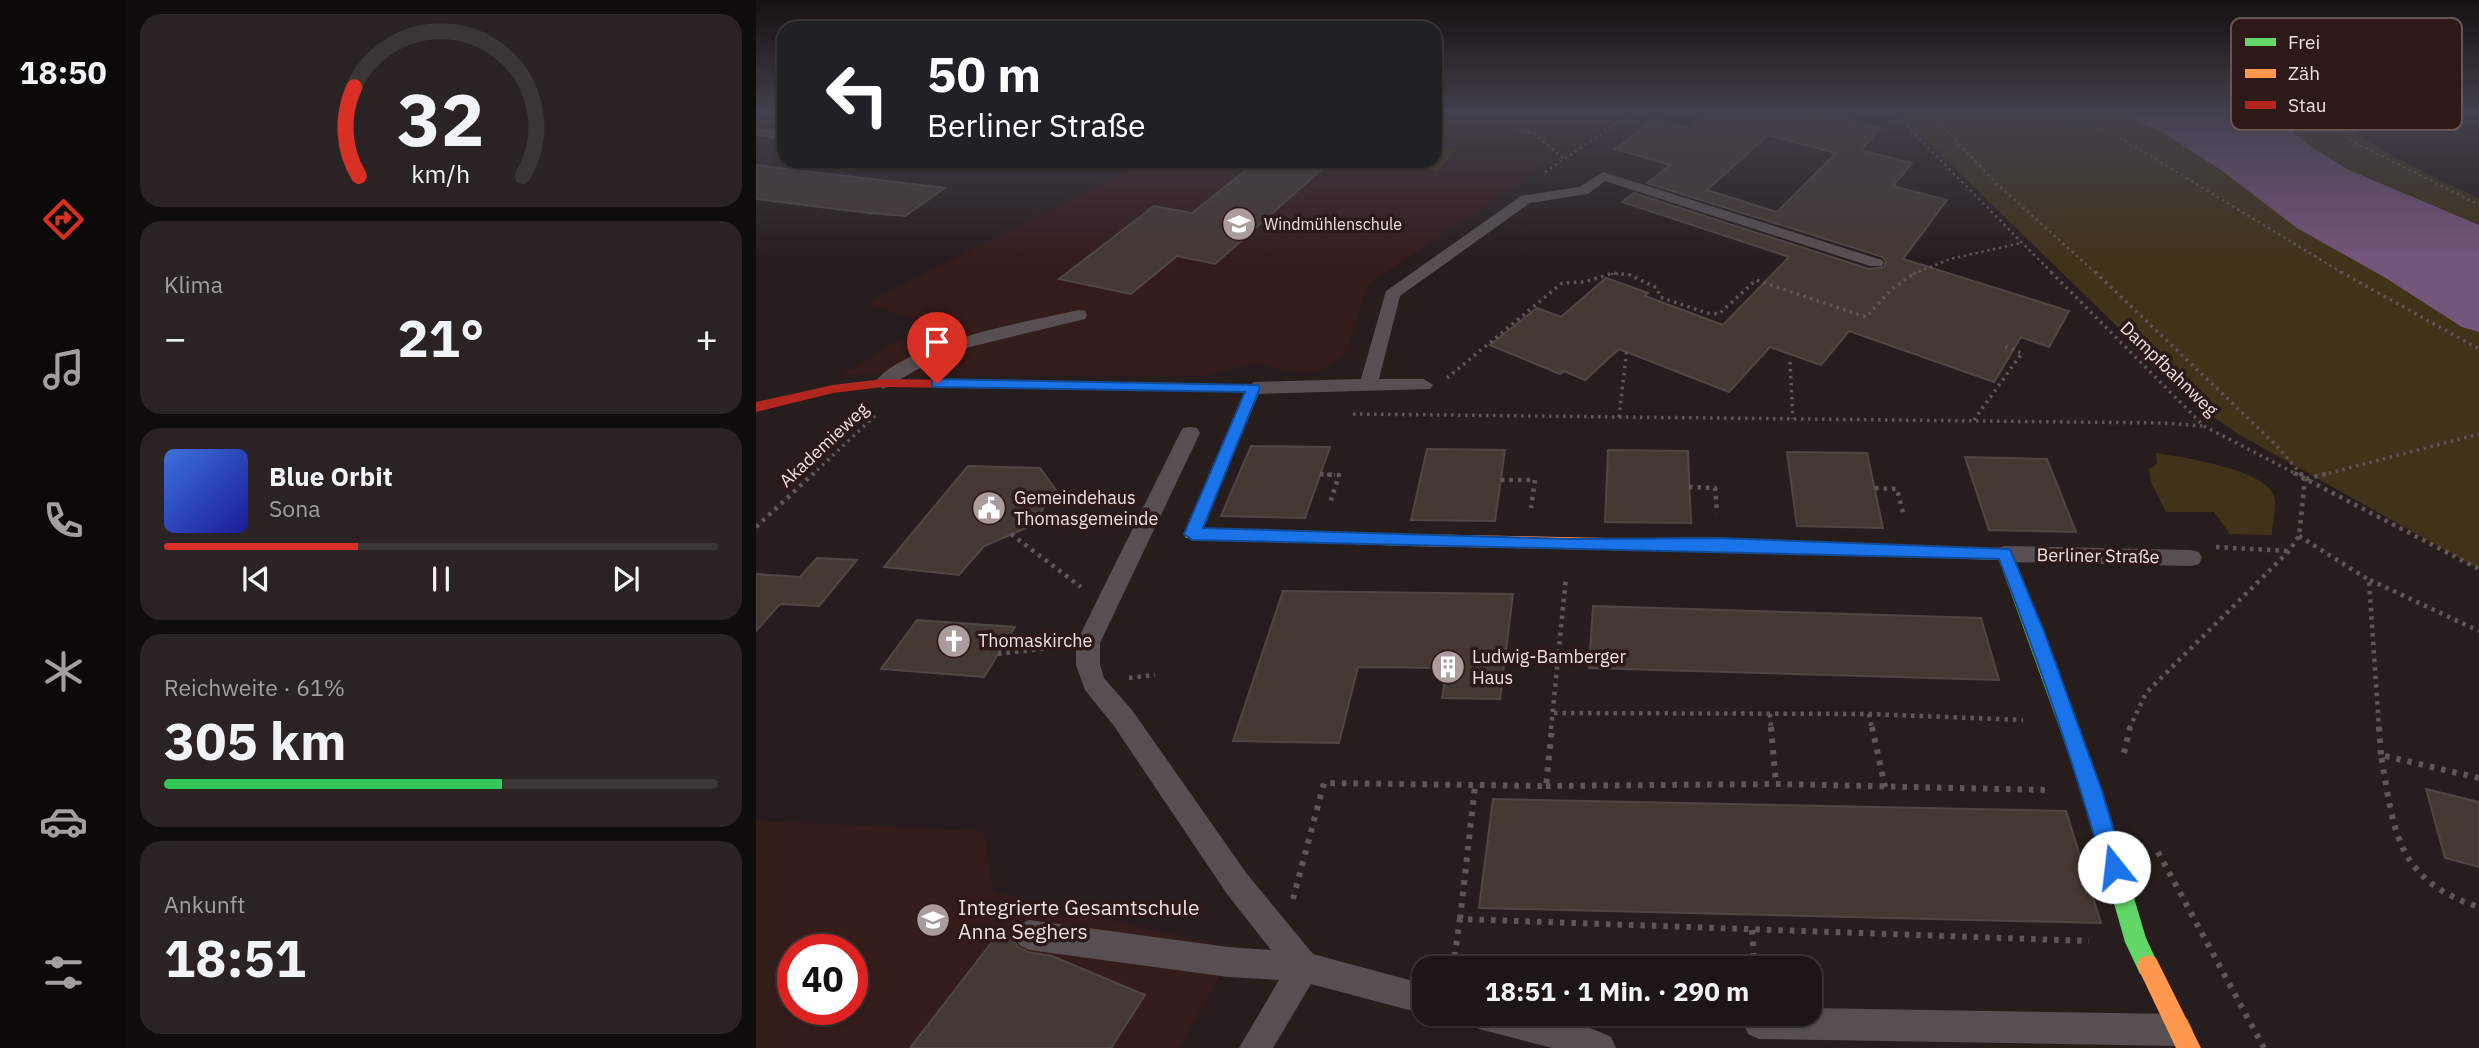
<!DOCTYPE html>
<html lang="de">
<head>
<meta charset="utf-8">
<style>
	:root { --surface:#1e1616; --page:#2b2323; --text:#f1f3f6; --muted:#a19fa1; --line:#3c3535; --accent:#d93025 }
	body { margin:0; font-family:"IBM Plex Sans",sans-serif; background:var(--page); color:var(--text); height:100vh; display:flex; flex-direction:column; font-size:26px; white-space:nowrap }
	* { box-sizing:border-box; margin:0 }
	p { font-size:23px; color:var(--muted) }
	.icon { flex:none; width:38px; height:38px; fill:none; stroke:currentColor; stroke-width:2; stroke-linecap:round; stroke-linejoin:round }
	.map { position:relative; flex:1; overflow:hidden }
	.side { display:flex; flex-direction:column; gap:14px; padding:14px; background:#100c0c; width:630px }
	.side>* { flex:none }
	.banner { position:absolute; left:21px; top:21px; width:665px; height:147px; border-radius:21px; box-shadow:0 2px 5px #0004,0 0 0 2px var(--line); background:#202124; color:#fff; overflow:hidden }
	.speed { position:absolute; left:21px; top:934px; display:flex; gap:14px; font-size:35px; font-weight:700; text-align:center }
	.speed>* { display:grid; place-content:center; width:91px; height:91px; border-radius:50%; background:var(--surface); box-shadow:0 2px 5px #0004,0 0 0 2px var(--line); line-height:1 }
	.speed .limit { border:10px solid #d22; background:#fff; color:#111 }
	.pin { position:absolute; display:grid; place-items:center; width:60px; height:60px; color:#fff; margin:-72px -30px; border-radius:50% 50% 50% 0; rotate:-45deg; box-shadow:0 0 7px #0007 }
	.pin .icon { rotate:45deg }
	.me { position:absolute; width:77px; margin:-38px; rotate:344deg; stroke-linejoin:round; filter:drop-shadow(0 0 5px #0008) }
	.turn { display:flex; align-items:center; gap:24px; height:147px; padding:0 35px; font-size:32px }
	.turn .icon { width:91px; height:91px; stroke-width:2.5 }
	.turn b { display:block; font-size:49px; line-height:60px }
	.big { font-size:52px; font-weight:800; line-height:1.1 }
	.side .widget { flex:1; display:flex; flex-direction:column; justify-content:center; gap:10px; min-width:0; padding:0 24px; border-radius:21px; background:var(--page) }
	.side .dial { align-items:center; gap:0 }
	.dial svg { height:182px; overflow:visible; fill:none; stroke:var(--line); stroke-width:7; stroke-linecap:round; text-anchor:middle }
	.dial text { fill:var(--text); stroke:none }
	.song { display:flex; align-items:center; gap:21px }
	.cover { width:84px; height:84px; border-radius:10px; background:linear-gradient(135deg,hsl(220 70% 55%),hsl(240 70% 35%)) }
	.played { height:7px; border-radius:4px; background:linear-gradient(90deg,var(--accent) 35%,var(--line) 35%) }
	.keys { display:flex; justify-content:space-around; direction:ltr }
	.heat { display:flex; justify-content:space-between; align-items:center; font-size:38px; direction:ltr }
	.charge { height:10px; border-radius:5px; background:linear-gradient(90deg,#34c759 61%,var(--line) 0) }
	.trip { position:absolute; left:656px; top:956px; width:410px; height:70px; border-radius:21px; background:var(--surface); box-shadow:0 2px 5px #0004,0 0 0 2px var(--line); font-weight:800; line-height:70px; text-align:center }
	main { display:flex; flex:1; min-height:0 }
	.tabs { display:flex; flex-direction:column; width:126px; justify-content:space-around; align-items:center; background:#0c0909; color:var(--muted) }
	.tabs .icon { width:49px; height:49px }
	.tabs .current { color:var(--accent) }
	.tabs b { font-size:32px; color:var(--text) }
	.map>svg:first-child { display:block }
	.built { fill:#341c1b; fill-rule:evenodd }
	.green { fill:#3f331a }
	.water { fill:#74567b }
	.building { fill:#443832; stroke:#4f4744; stroke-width:2; fill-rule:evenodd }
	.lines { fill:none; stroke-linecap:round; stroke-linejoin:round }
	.path-far3 { stroke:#5f5658; stroke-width:2.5; stroke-dasharray:2.5 3.5; stroke-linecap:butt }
	.path-far2 { stroke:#5f5658; stroke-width:3.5; stroke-dasharray:2.5 4.5; stroke-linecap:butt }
	.path-far1 { stroke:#5f5658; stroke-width:4.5; stroke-dasharray:3.5 5; stroke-linecap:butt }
	.path { stroke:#5f5658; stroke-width:6; stroke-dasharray:4.5 7; stroke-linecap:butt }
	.lane { fill:#584f52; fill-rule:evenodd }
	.fast { fill:#63d668; fill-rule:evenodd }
	.slow { fill:#ff974d; fill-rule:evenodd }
	.jam { fill:#b3261e; fill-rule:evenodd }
	.route { fill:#1a73e8; stroke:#114b97; stroke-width:2 }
	.labels { text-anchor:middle; stroke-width:7; stroke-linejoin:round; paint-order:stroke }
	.far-poi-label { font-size:16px; fill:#eee0df; stroke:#2d1918; text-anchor:start }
	.street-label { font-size:18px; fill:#eee0df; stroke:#2d1918 }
	.poi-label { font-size:18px; fill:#eee0df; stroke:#2d1918; text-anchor:start }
	.near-poi-label { font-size:21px; fill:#eee0df; stroke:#2d1918; text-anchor:start }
	.key { fill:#2d1918; stroke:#675554; stroke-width:2 }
	.key-label { font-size:19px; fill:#eee0df }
</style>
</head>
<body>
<main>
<nav class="tabs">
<b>18:50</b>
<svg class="icon current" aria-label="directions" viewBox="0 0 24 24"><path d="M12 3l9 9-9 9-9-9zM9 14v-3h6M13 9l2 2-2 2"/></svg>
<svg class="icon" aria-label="music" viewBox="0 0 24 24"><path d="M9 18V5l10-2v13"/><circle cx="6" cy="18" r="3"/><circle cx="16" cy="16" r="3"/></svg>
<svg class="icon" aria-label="phone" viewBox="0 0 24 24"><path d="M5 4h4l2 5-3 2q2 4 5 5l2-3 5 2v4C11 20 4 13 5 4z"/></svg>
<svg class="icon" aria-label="climate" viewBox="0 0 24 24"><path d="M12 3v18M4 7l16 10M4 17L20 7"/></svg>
<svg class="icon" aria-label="car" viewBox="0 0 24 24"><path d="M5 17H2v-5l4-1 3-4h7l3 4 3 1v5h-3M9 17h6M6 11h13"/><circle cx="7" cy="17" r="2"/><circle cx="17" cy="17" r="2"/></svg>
<svg class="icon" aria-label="filters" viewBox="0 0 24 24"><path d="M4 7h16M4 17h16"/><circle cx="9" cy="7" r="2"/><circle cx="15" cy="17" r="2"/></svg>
</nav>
<section class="side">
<div class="widget dial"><svg viewBox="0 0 100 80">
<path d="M14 69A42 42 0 1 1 86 69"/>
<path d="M14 69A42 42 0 0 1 12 30" stroke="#d93025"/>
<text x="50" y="56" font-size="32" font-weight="700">32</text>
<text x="50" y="72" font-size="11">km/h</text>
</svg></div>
<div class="widget"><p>Klima</p>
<div class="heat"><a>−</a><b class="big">21°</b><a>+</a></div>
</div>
<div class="widget">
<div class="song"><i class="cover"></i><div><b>Blue Orbit</b><p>Sona</p></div></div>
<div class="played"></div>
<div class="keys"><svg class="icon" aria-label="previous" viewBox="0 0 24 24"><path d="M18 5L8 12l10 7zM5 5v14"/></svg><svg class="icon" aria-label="pause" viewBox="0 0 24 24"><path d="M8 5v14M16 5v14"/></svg><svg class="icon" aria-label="next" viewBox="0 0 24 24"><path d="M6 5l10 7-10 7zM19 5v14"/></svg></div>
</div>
<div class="widget"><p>Reichweite · 61%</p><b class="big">305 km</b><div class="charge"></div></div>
<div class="widget"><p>Ankunft</p><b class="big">18:51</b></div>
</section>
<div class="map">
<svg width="1723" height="1048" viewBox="0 0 1723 1048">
	<rect width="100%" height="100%" fill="#281d1d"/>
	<g class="built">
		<polygon points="679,113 867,113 611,285 591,353 570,368 553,373 531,372 509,365 498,364 447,376 85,375 170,324 112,303 388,161 679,161"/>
		<path d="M0,821L227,831L238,892L468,947L472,962L423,1048H0ZM37,950H96V1010H37Z"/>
	</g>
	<g class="green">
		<path d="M1142,113H1571C1619,148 1669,175 1723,198V569L1484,435L1447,410Z"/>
		<polygon points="679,147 700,150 681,171 619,161 679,161"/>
		<path d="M1400,453C1424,457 1510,469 1518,496C1521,506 1516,524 1516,535L1474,534L1458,512H1410L1395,482L1393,469L1401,464Z"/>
	</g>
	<polygon class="water" points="1366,113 1515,113 1556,148 1593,170 1723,225 1723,332 1706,327 1628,277 1541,228 1465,170 1406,132"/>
	<g class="building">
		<path d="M964,113H1064L1125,128L1105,150L1156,163L1137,186L1191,200L1147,259L1313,311L1293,347L1265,337L1238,382L1093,331L1065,365L1014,347L973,392L863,349L829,380L808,371L804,374L734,345L781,308L805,317L850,278L892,293L889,296L967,325L1033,257L866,202L878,193L1113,269L1128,267L1130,262L1127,257L891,183L914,165L859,149L898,119L935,129L949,118L957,120ZM1012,135L1080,153L1021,212L951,190Z"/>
		<polygon points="501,161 575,161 459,264 421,256 375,294 303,279 398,206 436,213"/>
		<polygon points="0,165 189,188 149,216 113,213 0,199"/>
		<polygon points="495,446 574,447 549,518 465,516"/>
		<polygon points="671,449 749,450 739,521 655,520"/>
		<polygon points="852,450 932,451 935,523 849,522"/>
		<polygon points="1031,452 1111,453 1127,528 1041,526"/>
		<polygon points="1209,457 1291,459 1320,532 1233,530"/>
		<polygon points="212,466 284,468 300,490 275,526 228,546 203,575 128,567"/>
		<polygon points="61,558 101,560 63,606 24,604 0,631 0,574 44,577"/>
		<polygon points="527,591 757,594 744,699 686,698 691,668 602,667 583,743 477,741"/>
		<polygon points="837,606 1225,618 1243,680 833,668"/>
		<polygon points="161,620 259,627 228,677 125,669"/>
		<polygon points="1670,789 1723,802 1723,867 1689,858"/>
		<polygon points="737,799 1310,811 1345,923 723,908"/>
		<polygon points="243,933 257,939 262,947 272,952 296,956 389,995 355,1048 154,1048"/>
	</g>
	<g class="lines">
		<g class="path-far3">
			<polyline points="1138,113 1297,274"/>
			<polyline points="1174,113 1241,184 1341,274"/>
			<polyline points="1302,113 1355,133 1373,143 1588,274"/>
			<polyline points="1561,113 1600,143 1723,205"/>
			<polyline points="760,129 779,134 808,159"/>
			<polyline points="789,172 876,113"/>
			<polyline points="855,274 862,274"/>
			<polyline points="1157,274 1194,259 1265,243"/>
		</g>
		<g class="path-far2">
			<polyline points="1295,272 1448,426 1542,475"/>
			<polyline points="1339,272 1518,443 1546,475"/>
			<polyline points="1585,272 1723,349"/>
			<polyline points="1034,362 1037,419"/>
			<polyline points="691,378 806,283 828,282 857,273 874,275 901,288 904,297 951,313 963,314 1000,280 1110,317 1136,289 1160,272"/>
			<polyline points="597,414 1407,423 1448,426"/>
			<polyline points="863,417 871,348"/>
			<polyline points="1218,420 1266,353 1245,345"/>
			<polyline points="564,474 579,475"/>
			<polyline points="56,475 122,413"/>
			<polyline points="1566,475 1723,434"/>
		</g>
		<g class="path-far1">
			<polyline points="1538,473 1723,569"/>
			<polyline points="1544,473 1547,476"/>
			<polyline points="564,474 583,475 574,503"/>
			<polyline points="1550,479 1573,473"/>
			<polyline points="745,480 779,480 775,508"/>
			<polyline points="933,487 959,488 961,513"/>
			<polyline points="1119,488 1141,489 1148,517"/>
			<polyline points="0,527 58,473"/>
			<polyline points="255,534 325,587"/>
			<polyline points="1543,536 1613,580 1623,729"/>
			<polyline points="1460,547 1532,551"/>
			<polyline points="1614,580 1723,631"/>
			<polyline points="242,654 300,647"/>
			<polyline points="373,678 399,675"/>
			<polyline points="798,713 1113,714 1267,720"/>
			<polyline points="1014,714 1015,729"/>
			<polyline points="1113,714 1116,729"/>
			<polyline points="795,729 810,577"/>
			<polyline points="1373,729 1390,693 1533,551 1543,536 1549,479"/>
		</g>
		<g class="path">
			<polyline points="1015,727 1020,784"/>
			<polyline points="1116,727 1129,787"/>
			<polyline points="1623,727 1625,755"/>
			<polyline points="1368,753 1374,727"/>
			<path d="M1723,778L1625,755C1638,830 1639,880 1723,907"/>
			<polyline points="790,786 1020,784 1293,790"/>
			<polyline points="1402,852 1508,1048"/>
			<polyline points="537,899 568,783 790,786 796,727"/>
			<polyline points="704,919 719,786"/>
			<polyline points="996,930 999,968"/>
			<polyline points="697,968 704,919 1333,941"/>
		</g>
		<g class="lane">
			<polygon points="0,128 28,132 28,140 0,136"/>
			<path d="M250,161H332C319,171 263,171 250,161Z"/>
			<polygon points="847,172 1126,260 1128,263 1126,266 1114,266 849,181 832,194 774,203 644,296 623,379 668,379 677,385 674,389 498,394 489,388 498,382 605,379 630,291 765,196 823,187"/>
			<path d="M323,310L329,311L331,315L329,319L202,350L178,360L127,389L118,383C147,343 274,321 323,310Z"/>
			<polygon points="434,427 441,428 444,433 344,643 344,665 348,678 376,710 491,874 557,954 668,984 668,1013 671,1013 668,1014 555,984 517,1048 483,1048 523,980 472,977 273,950 263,945 258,935 263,925 273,920 472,947 515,950 471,894 358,726 329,690 320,665 320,643 424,433 427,428"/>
			<polygon points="1249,546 1435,550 1443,552 1446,558 1443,564 1435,566 1249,562 1241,560 1238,554 1241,548"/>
			<polygon points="1054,1008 1421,1014 1432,1019 1437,1030 1432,1041 1421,1046 1003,1039 992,1034 987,1023 991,1013 1054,1013"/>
			<path d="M708,1013C766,1013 800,1011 855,1037L860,1048H796L723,1029L712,1024Z"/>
		</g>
		<g class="fast">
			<polygon points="208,380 503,385 505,388 446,528 652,534 658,536 660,540 658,544 652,546 430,538 428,534 489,392 203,387 201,384"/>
			<polygon points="1101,543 1255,550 1346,791 1390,938 1403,966 1400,974 1392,977 1384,974 1369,942 1326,791 1243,560 1101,555 1095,553 1093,549 1095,545"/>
		</g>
		<g class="slow">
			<polygon points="652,534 1101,543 1107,545 1109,549 1107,553 1101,555 652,546 646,544 644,540 646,536"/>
			<polygon points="1392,955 1400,958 1445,1048 1420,1048 1381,966 1384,958"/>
		</g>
		<polygon class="jam" points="127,379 208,380 215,384 208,388 127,387 77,393 0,412 0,402 77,385"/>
	</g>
	<linearGradient id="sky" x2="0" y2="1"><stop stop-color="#161010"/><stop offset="0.43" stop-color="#42404c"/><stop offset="1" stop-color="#42404c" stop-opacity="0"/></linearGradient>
	<rect width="1723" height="260" fill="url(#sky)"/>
	<path class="route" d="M181,379L502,385L504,388L447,528L813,539L963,538L1254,549L1289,634L1346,791L1369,867L1366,874L1358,877L1350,874L1347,867C1318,762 1282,660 1243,559C974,551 705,547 436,540L428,534L489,392L176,387V381Z"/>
	<defs>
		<g id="school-disc" transform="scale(1.75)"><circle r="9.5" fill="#a99c9b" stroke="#2d1918"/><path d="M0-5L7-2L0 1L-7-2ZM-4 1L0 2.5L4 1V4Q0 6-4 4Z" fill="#fff"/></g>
		<g id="civic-disc" transform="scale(1.75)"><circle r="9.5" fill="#a99c9b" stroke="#2d1918"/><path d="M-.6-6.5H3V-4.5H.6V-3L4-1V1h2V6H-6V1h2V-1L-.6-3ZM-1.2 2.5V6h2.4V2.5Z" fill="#fff"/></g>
		<g id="church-disc" transform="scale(1.75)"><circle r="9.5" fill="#a99c9b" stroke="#2d1918"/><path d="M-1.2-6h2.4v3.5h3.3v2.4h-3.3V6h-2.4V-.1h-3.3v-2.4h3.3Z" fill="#fff"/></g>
		<g id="building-disc" transform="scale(1.75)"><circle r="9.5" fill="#a99c9b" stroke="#2d1918"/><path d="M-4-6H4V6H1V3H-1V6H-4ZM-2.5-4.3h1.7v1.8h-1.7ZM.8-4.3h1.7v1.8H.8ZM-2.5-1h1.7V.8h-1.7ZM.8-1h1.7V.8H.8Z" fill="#fff"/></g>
	</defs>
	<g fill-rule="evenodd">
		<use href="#school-disc" x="483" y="224"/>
		<use href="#civic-disc" x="233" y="508"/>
		<use href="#church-disc" x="198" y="641"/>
		<use href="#building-disc" x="692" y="667"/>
		<use href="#school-disc" x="177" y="920"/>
	</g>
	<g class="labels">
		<g class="far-poi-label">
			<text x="508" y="230">Windmühlenschule</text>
		</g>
		<g class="street-label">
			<text transform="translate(1413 369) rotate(44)" y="6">Dampfbahnweg</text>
			<text transform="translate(68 445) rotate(-43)" y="6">Akademieweg</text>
			<text transform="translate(1342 556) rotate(1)" y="6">Berliner Straße</text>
		</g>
		<g class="poi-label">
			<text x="258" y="504">Gemeindehaus<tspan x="258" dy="21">Thomasgemeinde</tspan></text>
			<text x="222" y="647">Thomaskirche</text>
			<text x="716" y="663">Ludwig-Bamberger<tspan x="716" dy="21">Haus</tspan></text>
		</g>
		<g class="near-poi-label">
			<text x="202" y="915">Integrierte Gesamtschule<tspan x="202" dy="24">Anna Seghers</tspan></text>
		</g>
	</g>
	<rect x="1475" y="18" width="231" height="112" rx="10" class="key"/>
	<rect x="1489" y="38" width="31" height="8" fill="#63d668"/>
	<rect x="1489" y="69" width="31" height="9" fill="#ff974d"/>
	<rect x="1489" y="101" width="31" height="8" fill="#b3261e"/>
	<g class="key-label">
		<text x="1532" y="49">Frei</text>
		<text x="1532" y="80">Zäh</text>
		<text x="1532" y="112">Stau</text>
	</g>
</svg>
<div class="speed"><div class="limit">40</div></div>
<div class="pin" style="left:181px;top:384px;background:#d93025"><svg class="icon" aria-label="arrive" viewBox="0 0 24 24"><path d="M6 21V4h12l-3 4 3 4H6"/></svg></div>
<svg class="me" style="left:1358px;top:867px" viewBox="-20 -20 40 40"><circle r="19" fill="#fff"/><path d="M0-13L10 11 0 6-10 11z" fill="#1a73e8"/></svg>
<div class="trip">18:51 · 1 Min. · 290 m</div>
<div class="banner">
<div class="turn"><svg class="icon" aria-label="left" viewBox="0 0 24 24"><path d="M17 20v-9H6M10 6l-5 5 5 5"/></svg><div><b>50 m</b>Berliner Straße</div></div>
</div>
</div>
</main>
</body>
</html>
